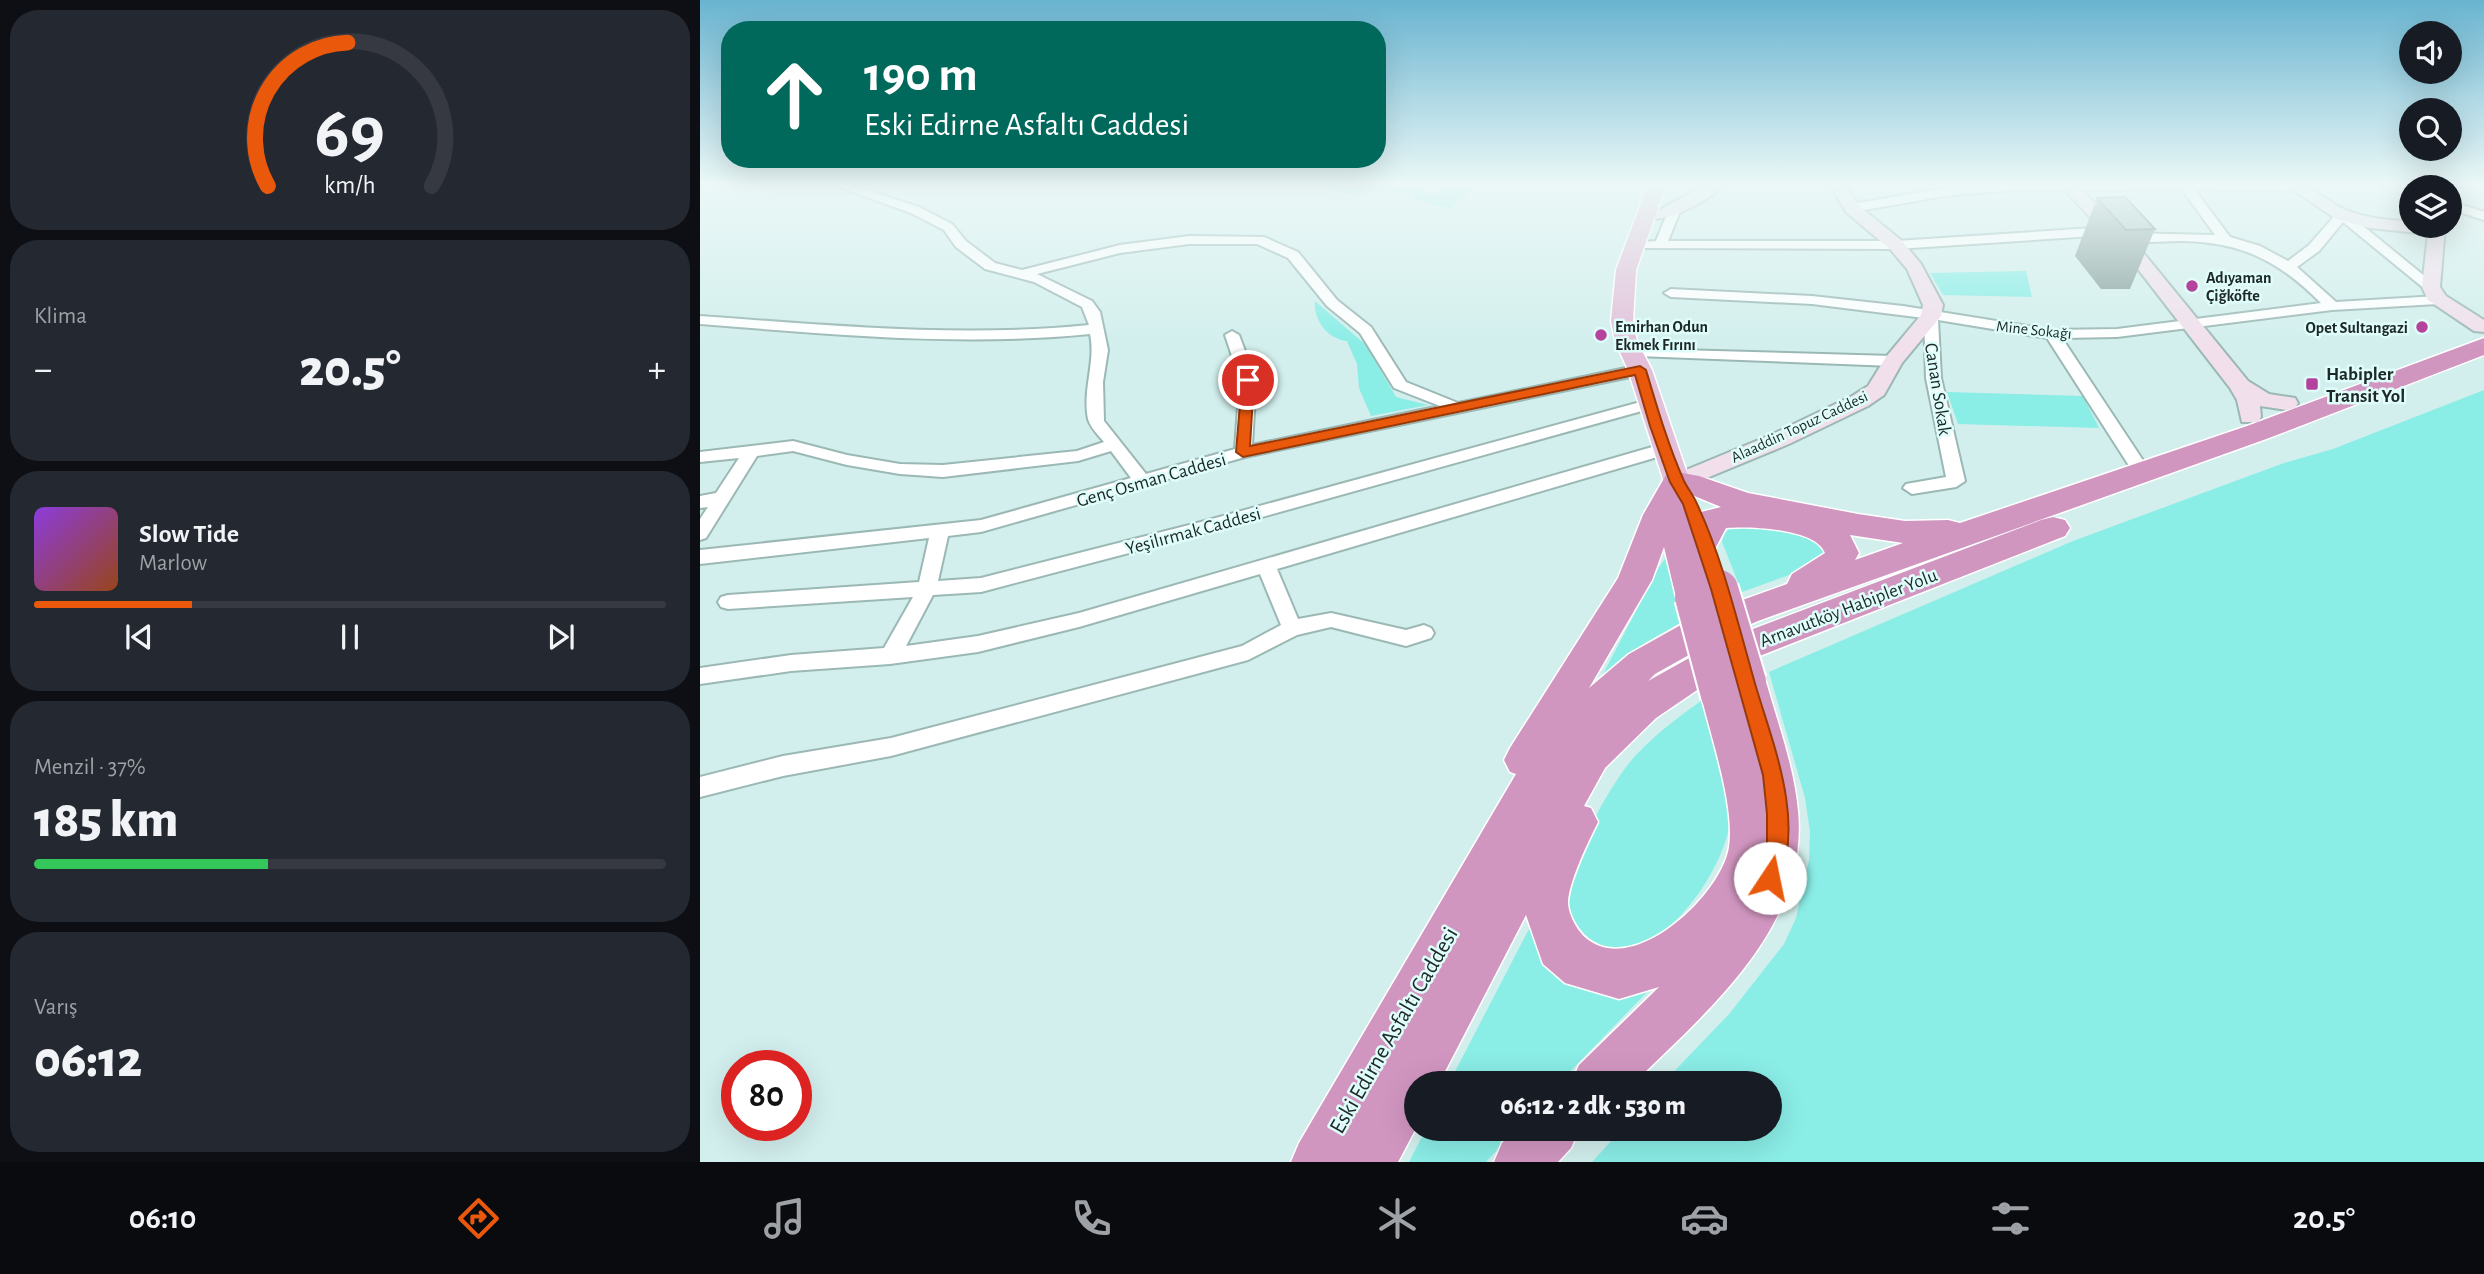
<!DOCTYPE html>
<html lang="tr">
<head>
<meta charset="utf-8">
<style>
	:root { --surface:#171b24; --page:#242831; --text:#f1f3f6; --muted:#9ea1a6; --line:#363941; --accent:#ea580c }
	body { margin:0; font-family:"Alegreya Sans",sans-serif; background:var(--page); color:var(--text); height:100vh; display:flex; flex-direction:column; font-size:26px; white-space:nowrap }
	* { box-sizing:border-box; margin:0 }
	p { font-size:23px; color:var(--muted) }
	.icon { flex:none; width:38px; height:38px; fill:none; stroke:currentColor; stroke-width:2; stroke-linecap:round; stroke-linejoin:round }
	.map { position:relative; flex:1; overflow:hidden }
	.drawer { display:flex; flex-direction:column; gap:10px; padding:10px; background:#0d0f14; width:700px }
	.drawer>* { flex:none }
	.banner { position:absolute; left:21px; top:21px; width:665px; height:147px; border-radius:28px; box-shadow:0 7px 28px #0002; background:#00695c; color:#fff; overflow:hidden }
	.controls { position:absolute; left:1699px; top:21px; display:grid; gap:14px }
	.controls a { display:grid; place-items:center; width:63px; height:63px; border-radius:50%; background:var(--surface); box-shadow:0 7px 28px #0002; font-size:35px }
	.speed { position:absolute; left:21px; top:1050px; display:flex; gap:14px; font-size:35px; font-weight:700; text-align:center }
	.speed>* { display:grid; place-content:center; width:91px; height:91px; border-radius:50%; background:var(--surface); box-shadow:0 7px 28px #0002; line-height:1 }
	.speed .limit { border:10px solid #d22; background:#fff; color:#111 }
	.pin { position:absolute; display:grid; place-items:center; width:60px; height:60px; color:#fff; margin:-30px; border:4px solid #fff; border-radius:50%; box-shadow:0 2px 7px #0007 }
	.me { position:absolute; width:77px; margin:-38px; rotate:11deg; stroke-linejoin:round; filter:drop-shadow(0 0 5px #0008) }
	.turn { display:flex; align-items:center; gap:24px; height:147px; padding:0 28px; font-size:32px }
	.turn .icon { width:91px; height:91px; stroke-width:2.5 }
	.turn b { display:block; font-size:49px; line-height:60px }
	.big { font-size:52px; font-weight:800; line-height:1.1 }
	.drawer .tile { flex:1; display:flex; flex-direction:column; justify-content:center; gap:10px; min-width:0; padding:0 24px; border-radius:28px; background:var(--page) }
	.drawer .dial { align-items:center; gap:0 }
	.dial svg { height:182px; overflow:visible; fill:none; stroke:var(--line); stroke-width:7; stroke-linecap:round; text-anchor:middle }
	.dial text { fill:var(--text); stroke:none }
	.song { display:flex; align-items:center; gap:21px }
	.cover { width:84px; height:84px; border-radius:10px; background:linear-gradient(135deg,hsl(270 70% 55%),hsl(20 70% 35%)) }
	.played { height:7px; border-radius:4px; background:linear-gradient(90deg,var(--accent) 25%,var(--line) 25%) }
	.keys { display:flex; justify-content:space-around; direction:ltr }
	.heat { display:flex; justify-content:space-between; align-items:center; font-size:38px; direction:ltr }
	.charge { height:10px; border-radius:5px; background:linear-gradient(90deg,#34c759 37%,var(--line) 0) }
	.trip { position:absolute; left:704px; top:1071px; width:378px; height:70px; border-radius:35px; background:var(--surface); box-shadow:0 7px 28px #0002; font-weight:800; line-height:70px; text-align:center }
	.tab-bar { display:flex; height:112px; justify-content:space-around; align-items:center; background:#090b0e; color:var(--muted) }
	.tab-bar .icon { width:49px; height:49px }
	.tab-bar .selected { color:var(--accent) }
	.tab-bar b { font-size:32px; color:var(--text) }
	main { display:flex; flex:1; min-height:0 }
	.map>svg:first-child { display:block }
	.green { fill:#8aede6 }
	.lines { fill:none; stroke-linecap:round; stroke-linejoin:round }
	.street-casing { stroke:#9bb8b5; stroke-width:4 }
	.secondary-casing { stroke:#9bb8b5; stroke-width:4 }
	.primary-casing { stroke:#fff; stroke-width:3 }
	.highway-casing { stroke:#fff; stroke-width:3 }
	.street { fill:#fff; fill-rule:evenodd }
	.secondary { fill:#f1e0ec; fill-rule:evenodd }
	.primary { fill:#e3c0d9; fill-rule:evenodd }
	.highway { fill:#d196c0; fill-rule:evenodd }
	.highway-bridge-casing { stroke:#fff; stroke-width:42; stroke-linecap:butt }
	.highway-bridge { stroke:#d196c0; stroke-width:38 }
	.wall { fill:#87a09d }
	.building { fill:#9dbab7; stroke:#6e8280; stroke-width:2 }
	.route { fill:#ea580c; stroke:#983908; stroke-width:2 }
	.poi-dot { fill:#b5429c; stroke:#dffdfa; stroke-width:2.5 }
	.labels { text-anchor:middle; stroke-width:5; stroke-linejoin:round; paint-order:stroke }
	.far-poi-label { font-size:16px; font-weight:bold; fill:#1d2827; stroke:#dffdfa; text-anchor:start }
	.far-street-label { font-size:16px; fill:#1d2827; stroke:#dffdfa }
	.poi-label { font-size:19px; font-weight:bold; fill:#1d2827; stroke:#dffdfa; text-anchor:start }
	.street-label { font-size:19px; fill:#1d2827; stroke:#dffdfa }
	.near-street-label { font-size:23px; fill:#1d2827; stroke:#dffdfa }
</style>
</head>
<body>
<main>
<section class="drawer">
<div class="tile dial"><svg viewBox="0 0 100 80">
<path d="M14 69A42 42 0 1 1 86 69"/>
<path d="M14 69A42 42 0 0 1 49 6" stroke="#ea580c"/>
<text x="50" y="56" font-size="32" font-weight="700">69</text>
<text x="50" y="72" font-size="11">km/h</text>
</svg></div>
<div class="tile"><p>Klima</p>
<div class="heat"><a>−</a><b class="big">20.5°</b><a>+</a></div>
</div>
<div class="tile">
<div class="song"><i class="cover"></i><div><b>Slow Tide</b><p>Marlow</p></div></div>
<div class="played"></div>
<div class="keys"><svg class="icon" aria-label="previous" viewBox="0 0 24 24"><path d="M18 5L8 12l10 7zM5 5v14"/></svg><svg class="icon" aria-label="pause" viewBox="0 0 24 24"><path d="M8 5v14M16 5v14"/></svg><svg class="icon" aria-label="next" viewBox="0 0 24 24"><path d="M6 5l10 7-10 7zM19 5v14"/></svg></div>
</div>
<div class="tile"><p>Menzil · 37%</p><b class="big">185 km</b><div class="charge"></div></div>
<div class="tile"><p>Varış</p><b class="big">06:12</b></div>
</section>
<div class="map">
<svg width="1784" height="1162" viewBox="0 0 1784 1162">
	<rect width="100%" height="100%" fill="#d2efed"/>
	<g class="green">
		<polygon points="630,185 652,188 663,185 691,187 722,185 720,191 740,193 745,185 775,189 749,208 713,200 716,198 690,190 667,190 659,195 624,189"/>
		<polygon points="1326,271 1332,297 1243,295 1230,273"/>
		<path d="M615,301L666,345L696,397L728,405L671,416L659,388L657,364L647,341C627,339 613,319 615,301Z"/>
		<polygon points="1784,390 1784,1162 892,1162 922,1129 1069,1129 1069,1083 963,1083 1030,1013 1084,944 1096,918 1109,860 1110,832 1105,798 1069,672 1373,541 1584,463 1633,449"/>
		<polygon points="1247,392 1383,396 1399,428 1258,424"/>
		<polygon points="1033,525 1070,527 1120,539 1127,555 1122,563 1042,592 1022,542 1024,534"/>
		<polygon points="970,551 985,620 943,644 901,678 958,569"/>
		<path d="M1007,697C1018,739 1036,783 1029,827C1021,876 951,979 892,940C880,932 865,910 866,895C868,862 913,778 937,754C958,732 982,714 1007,697Z"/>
		<polygon points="829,929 844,949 952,987 859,1083 749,1083"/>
		<polygon points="726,1129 816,1129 786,1162 709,1162"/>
	</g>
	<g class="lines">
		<g class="street-casing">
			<g id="street">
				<path d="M134,185H151L219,207L252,224L266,241L295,263L322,270L420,245L489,236L564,237L598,252L637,300L671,327L706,382L758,403L940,365L948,370L940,375L545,457L281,532L248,536L238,581L281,578L501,522L944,401H956L958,404L956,407L501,534L281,592L233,595L206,646L278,636L379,613L959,445L965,444L973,449L971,453L577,569L598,619L631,613L706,630L724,625L731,628L734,633L731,638L706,646L631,627L597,635L548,660L191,756L83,776L0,797V777L83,756L191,738L542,646L581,625L560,574L379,627L278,652L190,664L91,671L0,684V668L91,655L184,648L213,597L28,609L21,607L18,602L21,597L28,595L219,582L229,538L0,564V550L281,520L431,478L411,451L378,461L243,477L200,474L147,465L93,451L57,456L6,538L0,540V519L8,507L0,508V496L16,493L39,458L0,462V452L93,441L147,455L200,464L243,465L377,451L404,442C399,436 390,427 388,419C382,390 396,362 390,334C261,347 129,334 0,324V316C129,325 260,338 389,325L382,307L334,282L285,269L256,247L244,230L211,213ZM489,244H557L588,258L627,306L660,333L694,388L740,406L552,445L556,380L539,335L532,331L525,335L540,380L535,449L446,474L404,421L403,382L408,350L400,312L392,301L337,274L420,253Z"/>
				<path d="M1287,185H1602V190L1598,191L1494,189L1530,237L1560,246L1588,261L1609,245L1638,212H1646L1738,287L1731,291L1726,290L1643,222L1619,251L1597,267L1636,302L1738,296L1745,300L1738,304L1632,310L1417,337L1362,338L1450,471L1441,477L1435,475L1347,338L1238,320L1241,378L1265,481L1256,487L1212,494L1203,488L1206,484L1246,477L1226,378L1224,318L1112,304L971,297L964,293L971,289L1112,296L1203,306L1352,330L1417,329L1621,303C1579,261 1542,242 1482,241C1463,241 1441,244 1422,240V234L1427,233L1515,235L1482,189L1313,190L1245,196L1152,212L1146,208L1152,204L1245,188Z"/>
				<polygon points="1750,201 1784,212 1784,220 1750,209"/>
				<polygon points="975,205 981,209 968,241 1196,241 1408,227 1414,231 1408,235 1196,249 942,248 942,242 956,241 969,209"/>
				<polygon points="942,349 1193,356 1201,361 1193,366 937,356 935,353"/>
			</g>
		</g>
		<g class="secondary-casing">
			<g id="secondary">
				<path d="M1005,185H1024C1011,200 955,231 938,214L946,209H961Z"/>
				<polygon points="1130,185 1146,185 1158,205 1202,241 1221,264 1243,305 1241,316 1202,363 1184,395 1168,406 1089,444 985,487 977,490 969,487 965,482 969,477 1073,434 1152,396 1168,386 1186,357 1221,315 1223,305 1207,269 1190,249 1146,212"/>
				<polygon points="1360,185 1377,185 1446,256 1548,381 1569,394 1595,398 1598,403 1595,408 1587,410 1560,406 1561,417 1558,422 1542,422 1537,400 1530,388 1434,264"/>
				<path d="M1586,185C1616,184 1625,203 1651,212C1670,219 1691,220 1712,222V226H1745L1740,287L1746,296L1784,320V332L1774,331L1728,300L1722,287L1728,234L1670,228L1636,219Z"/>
				<polygon points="1720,185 1737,185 1738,187 1722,187"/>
			</g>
		</g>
		<g class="primary-casing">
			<polygon id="primary" points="948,185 966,185 936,270 933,321 937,341 952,370 990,482 986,488 977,491 968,488 964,482 928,370 915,341 911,321 916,270"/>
		</g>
		<g class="highway-casing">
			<g id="highway">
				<path d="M1784,338V355L1569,438L1058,621L1021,637L955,674L948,681L1016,643L1341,520L1353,517L1365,520L1370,528L1365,536L1042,663L1007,684L1020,679L1028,682L1033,671L1047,667L1061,671L1066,682C1078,724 1094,767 1098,811C1109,927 1008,1010 934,1083H871L879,1065L959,987L919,999L865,983L843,964L826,915L739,1083H716V1128L698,1162H591L599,1143L816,774L810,772L804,760L810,748L918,578L943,515L966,475L977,472L999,476L1048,493L1158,514L1205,521L1248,520L1260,523L1547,426ZM992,495L1021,507L1001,512L993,528L989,517ZM1026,528C1048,526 1116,528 1125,553L1092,574L1087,584L995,617L929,654L889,688L952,580L964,547L976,597L981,606L994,610L1007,606L1012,597L999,551L1015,549ZM1150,535L1203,543L1155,560L1159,553ZM1006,684L1001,695C1011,737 1035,806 1029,847C1022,894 935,977 887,939C878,932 868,915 868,902C869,881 888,842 898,822L891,808L884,806L905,768L956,718Z"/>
				<polygon points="815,1129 879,1129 871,1148 858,1162 794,1162 802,1143"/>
			</g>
		</g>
		<use href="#street" class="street"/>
		<use href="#secondary" class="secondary"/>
		<use href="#primary" class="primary"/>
		<use href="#highway" class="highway"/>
		<g class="highway-bridge-casing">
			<g id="highway-bridge">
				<polyline points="1019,589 1047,682"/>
				<polyline points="994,597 1020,695"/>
			</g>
		</g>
		<use href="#highway-bridge" class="highway-bridge"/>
	</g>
	<polygon class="wall" points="1397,198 1455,229 1430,289 1401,289 1375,256"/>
	<polygon class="building" points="1425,197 1455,229 1426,230 1397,198"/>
	<linearGradient id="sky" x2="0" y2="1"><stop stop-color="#69b4d0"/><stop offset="0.53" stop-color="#ebf8f7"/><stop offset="1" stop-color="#ebf8f7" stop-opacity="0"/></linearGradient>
	<rect width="1784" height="347" fill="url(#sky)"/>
	<path class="route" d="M940,366L946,370C957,407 968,445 984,481C988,489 994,496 997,504C1023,559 1039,628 1056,687C1074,747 1105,822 1078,884L1070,887L1063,884L1060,878L1067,846V814L1063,775L1011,589L983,504L970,482L950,426L935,375L543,457L536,452L542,380L548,376L554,380L550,446Z"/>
	<g class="poi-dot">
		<circle cx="1492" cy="286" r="7"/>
		<circle cx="1722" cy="327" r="7"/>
		<circle cx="901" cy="335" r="7"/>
		<rect x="1605" y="377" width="14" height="14" rx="3.5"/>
	</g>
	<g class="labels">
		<g class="far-poi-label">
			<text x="1506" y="283">Adıyaman<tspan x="1506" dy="18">Çiğköfte</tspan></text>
			<text x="915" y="332">Emirhan Odun<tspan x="915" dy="18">Ekmek Fırını</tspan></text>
			<text x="1708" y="333" text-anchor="end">Opet Sultangazi</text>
		</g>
		<g class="far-street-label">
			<text transform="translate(1334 329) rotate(6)" y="6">Mine Sokağı</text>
			<text transform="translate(1099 426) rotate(-25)" y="6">Alaaddin Topuz Caddesi</text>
		</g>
		<g class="poi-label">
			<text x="1626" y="380">Habipler<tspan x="1626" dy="22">Transit Yol</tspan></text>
		</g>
		<g class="street-label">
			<text transform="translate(1239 389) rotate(81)" y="7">Canan Sokak</text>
			<text transform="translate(451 479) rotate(-16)" y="7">Genç Osman Caddesi</text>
			<text transform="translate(493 530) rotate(-15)" y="7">Yeşilırmak Caddesi</text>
			<text transform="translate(1148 607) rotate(-21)" y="7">Arnavutköy Habipler Yolu</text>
		</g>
		<g class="near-street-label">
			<text transform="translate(693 1030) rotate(-60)" y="8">Eski Edirne Asfaltı Caddesi</text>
		</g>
	</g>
</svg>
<div class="controls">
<a><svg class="icon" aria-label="sound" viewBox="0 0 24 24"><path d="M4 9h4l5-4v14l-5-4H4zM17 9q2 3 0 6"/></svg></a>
<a><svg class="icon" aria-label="search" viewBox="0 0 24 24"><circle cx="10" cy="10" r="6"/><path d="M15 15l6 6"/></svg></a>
<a><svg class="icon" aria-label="layers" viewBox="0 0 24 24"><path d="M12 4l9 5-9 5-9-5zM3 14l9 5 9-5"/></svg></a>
</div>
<div class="speed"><div class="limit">80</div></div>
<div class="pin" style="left:548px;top:380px;background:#d93025"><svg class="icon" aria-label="arrive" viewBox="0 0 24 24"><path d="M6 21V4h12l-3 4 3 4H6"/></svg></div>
<svg class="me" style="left:1070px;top:878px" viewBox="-20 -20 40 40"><circle r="19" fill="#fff"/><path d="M0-13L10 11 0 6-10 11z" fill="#ea580c"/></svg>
<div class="trip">06:12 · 2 dk · 530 m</div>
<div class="banner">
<div class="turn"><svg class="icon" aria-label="ahead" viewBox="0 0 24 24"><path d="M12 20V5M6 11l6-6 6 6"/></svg><div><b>190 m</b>Eski Edirne Asfaltı Caddesi</div></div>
</div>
</div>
</main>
<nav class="tab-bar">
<b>06:10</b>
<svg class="icon selected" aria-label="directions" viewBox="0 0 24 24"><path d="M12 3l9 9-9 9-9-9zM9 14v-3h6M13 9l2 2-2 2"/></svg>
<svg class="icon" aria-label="music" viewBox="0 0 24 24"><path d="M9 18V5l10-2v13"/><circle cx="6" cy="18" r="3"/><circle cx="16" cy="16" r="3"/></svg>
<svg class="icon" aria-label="phone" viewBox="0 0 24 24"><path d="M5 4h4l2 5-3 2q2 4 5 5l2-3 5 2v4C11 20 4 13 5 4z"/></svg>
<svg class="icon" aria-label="climate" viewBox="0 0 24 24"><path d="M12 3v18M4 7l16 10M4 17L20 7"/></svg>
<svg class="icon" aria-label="car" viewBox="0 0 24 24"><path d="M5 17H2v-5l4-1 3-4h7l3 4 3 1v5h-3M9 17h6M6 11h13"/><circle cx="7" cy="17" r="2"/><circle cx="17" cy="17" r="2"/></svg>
<svg class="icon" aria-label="filters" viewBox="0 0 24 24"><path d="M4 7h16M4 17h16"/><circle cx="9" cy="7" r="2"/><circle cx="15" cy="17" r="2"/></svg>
<b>20.5°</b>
</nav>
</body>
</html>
